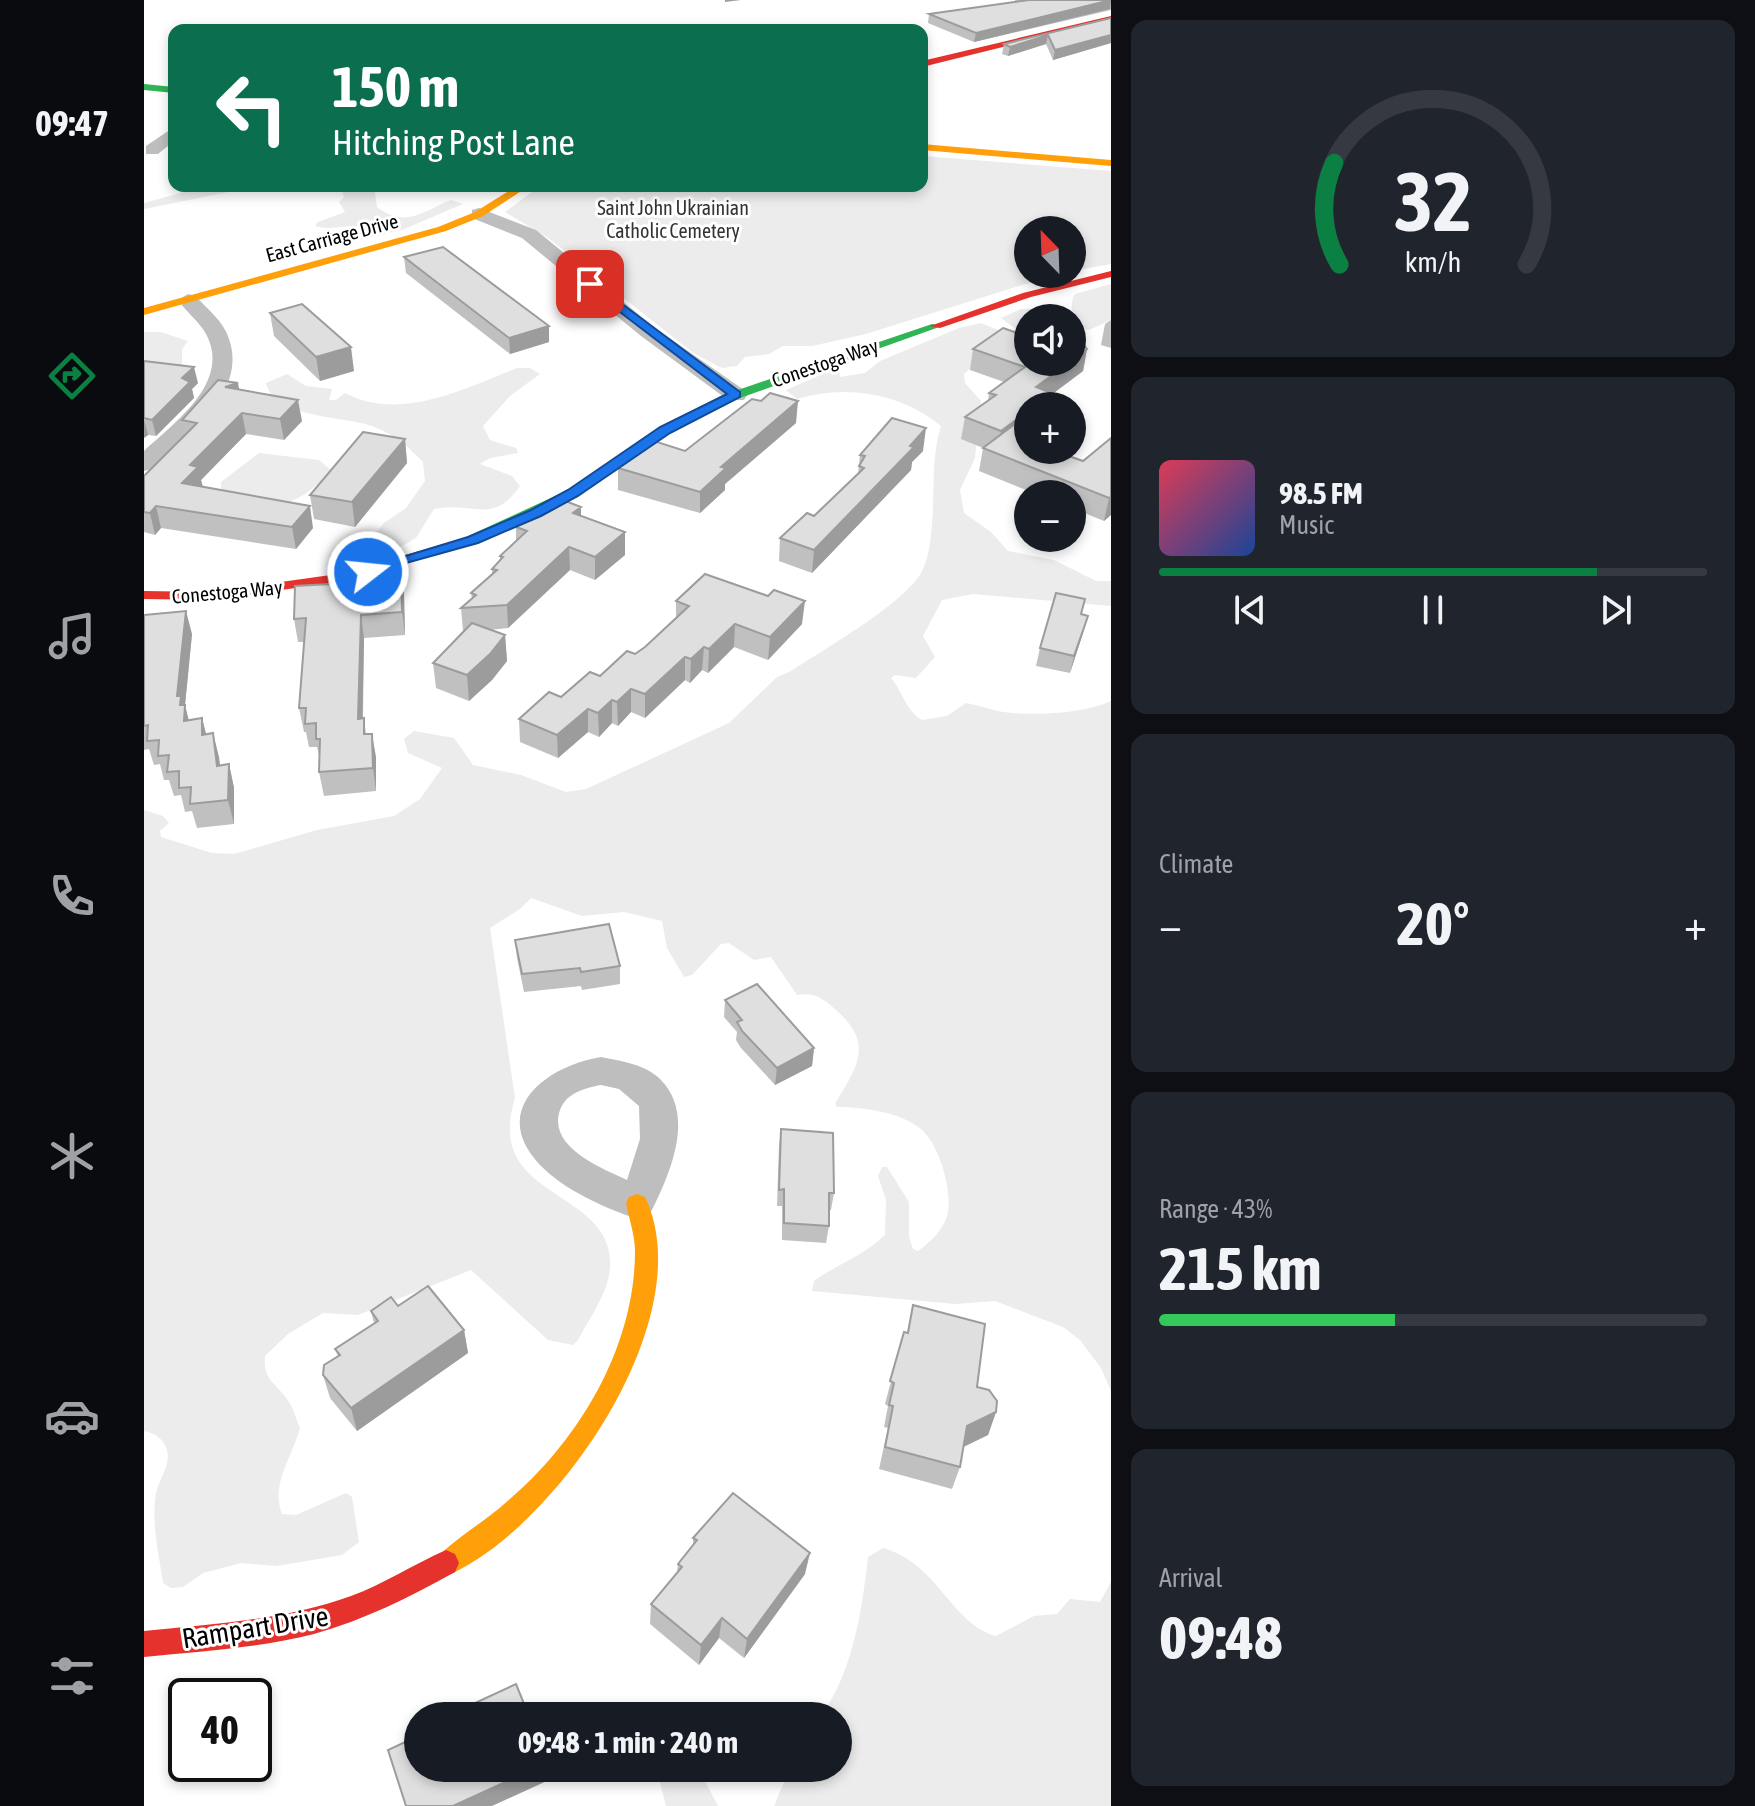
<!DOCTYPE html>
<html lang="en">
<head>
<meta charset="utf-8">
<style>
	:root { --surface:#171b24; --page:#20242c; --text:#f1f3f6; --muted:#9ea1a6; --line:#363941; --accent:#0b8043 }
	body { margin:0; font-family:"Asap Condensed",sans-serif; background:var(--page); color:var(--text); height:100vh; display:flex; flex-direction:column; font-size:30px; white-space:nowrap }
	* { box-sizing:border-box; margin:0 }
	p { font-size:26px; color:var(--muted) }
	.icon { flex:none; width:44px; height:44px; fill:none; stroke:currentColor; stroke-width:2; stroke-linecap:round; stroke-linejoin:round }
	.map { position:relative; flex:1; overflow:hidden }
	.details { display:flex; flex-direction:column; gap:20px; padding:20px; background:#0d0f14; width:644px }
	.details>* { flex:none }
	.hud { position:absolute; left:24px; top:24px; width:760px; height:168px; border-radius:16px; box-shadow:0 4px 12px #0003; background:#0b6e4f; color:#fff; overflow:hidden }
	.needle { width:52px; rotate:337deg }
	.controls { position:absolute; left:870px; top:216px; display:grid; gap:16px }
	.controls a { display:grid; place-items:center; width:72px; height:72px; border-radius:50%; background:var(--surface); box-shadow:0 4px 12px #0003; font-size:40px }
	.speed { position:absolute; left:24px; top:1678px; display:flex; gap:16px; font-size:40px; font-weight:700; text-align:center }
	.speed>* { display:grid; place-content:center; width:104px; height:104px; border-radius:50%; background:var(--surface); box-shadow:0 4px 12px #0003; line-height:1 }
	.speed .limit { border:4px solid #111; border-radius:12px; background:#fff; color:#111 }
	.pin { position:absolute; display:grid; place-items:center; width:68px; height:68px; color:#fff; margin:-34px; border-radius:16px; box-shadow:0 4px 12px #0006 }
	.me { position:absolute; width:88px; margin:-44px; rotate:74deg; stroke-linejoin:round; filter:drop-shadow(0 0 6px #0008) }
	.turn { display:flex; align-items:center; gap:28px; height:168px; padding:0 32px; font-size:36px }
	.turn .icon { width:104px; height:104px; stroke-width:2.5 }
	.turn b { display:block; font-size:56px; line-height:68px }
	.big { font-size:60px; font-weight:700; line-height:1.1 }
	.details .card { flex:1; display:flex; flex-direction:column; justify-content:center; gap:12px; min-width:0; padding:0 28px; border-radius:16px; background:var(--page) }
	.details .dial { align-items:center; gap:0 }
	.dial svg { height:208px; overflow:visible; fill:none; stroke:var(--line); stroke-width:7; stroke-linecap:round; text-anchor:middle }
	.dial text { fill:var(--text); stroke:none }
	.song { display:flex; align-items:center; gap:24px }
	.cover { width:96px; height:96px; border-radius:12px; background:linear-gradient(135deg,hsl(350 70% 55%),hsl(220 70% 35%)) }
	.played { height:8px; border-radius:4px; background:linear-gradient(90deg,var(--accent) 80%,var(--line) 80%) }
	.keys { display:flex; justify-content:space-around; direction:ltr }
	.heat { display:flex; justify-content:space-between; align-items:center; font-size:44px; direction:ltr }
	.charge { height:12px; border-radius:6px; background:linear-gradient(90deg,#34c759 43%,var(--line) 0) }
	.trip { position:absolute; left:260px; top:1702px; width:448px; height:80px; border-radius:40px; background:var(--surface); box-shadow:0 4px 12px #0003; font-weight:700; line-height:80px; text-align:center }
	main { display:flex; flex:1; min-height:0 }
	.dock { display:flex; flex-direction:column; width:144px; justify-content:space-around; align-items:center; background:#090b0e; color:var(--muted) }
	.dock .icon { width:56px; height:56px }
	.dock .on { color:var(--accent) }
	.dock b { font-size:36px; color:var(--text) }
	.map>svg:first-child { display:block }
	.green { fill:#ececec }
	.lines { fill:none; stroke-linecap:round; stroke-linejoin:round }
	.street { fill:#bebebe; fill-rule:evenodd }
	.fast { fill:#30b455; fill-rule:evenodd }
	.slow { fill:#ff9f0a; fill-rule:evenodd }
	.jam { fill:#e5322d; fill-rule:evenodd }
	.wall { fill:#c0c0c0 }
	.shaded-wall { fill:#9c9c9c }
	.building { fill:#dfdfdf; stroke:#9c9c9c; stroke-width:2 }
	.route { fill:#1a73e8; stroke:#114b97; stroke-width:2 }
	.labels { text-anchor:middle; stroke-width:6; stroke-linejoin:round; paint-order:stroke }
	.far-park-label { font-size:20px; fill:#333; stroke:#fff }
	.far-street-label { font-size:20px; fill:#000; stroke:#fff }
	.near-street-label { font-size:28px; fill:#000; stroke:#fff }
</style>
</head>
<body>
<main>
<nav class="dock">
<b>09:47</b>
<svg class="icon on" aria-label="directions" viewBox="0 0 24 24"><path d="M12 3l9 9-9 9-9-9zM9 14v-3h6M13 9l2 2-2 2"/></svg>
<svg class="icon" aria-label="music" viewBox="0 0 24 24"><path d="M9 18V5l10-2v13"/><circle cx="6" cy="18" r="3"/><circle cx="16" cy="16" r="3"/></svg>
<svg class="icon" aria-label="phone" viewBox="0 0 24 24"><path d="M5 4h4l2 5-3 2q2 4 5 5l2-3 5 2v4C11 20 4 13 5 4z"/></svg>
<svg class="icon" aria-label="climate" viewBox="0 0 24 24"><path d="M12 3v18M4 7l16 10M4 17L20 7"/></svg>
<svg class="icon" aria-label="car" viewBox="0 0 24 24"><path d="M5 17H2v-5l4-1 3-4h7l3 4 3 1v5h-3M9 17h6M6 11h13"/><circle cx="7" cy="17" r="2"/><circle cx="17" cy="17" r="2"/></svg>
<svg class="icon" aria-label="filters" viewBox="0 0 24 24"><path d="M4 7h16M4 17h16"/><circle cx="9" cy="7" r="2"/><circle cx="15" cy="17" r="2"/></svg>
</nav>
<div class="map">
<svg width="967" height="1806" viewBox="0 0 967 1806">
	<rect width="100%" height="100%" fill="#fff"/>
	<g class="green">
		<polygon points="778,156 967,171 967,264 928,271 928,230 884,230 884,274 913,274 722,334 668,346 639,346 625,354 601,357 593,366 578,368 549,353 403,237 361,212 396,186 778,186"/>
		<polygon points="62,186 115,186 0,209 0,203"/>
		<path d="M181,186H230L233,207C262,229 279,211 307,200L319,204L258,230L211,241L207,239L226,229C208,221 190,232 171,226L174,222L201,212L195,202L200,197L198,191Z"/>
		<path d="M967,284V320L945,330L933,329C928,320 925,302 931,294Z"/>
		<path d="M877,309H889L893,317L884,318V336L849,349L820,374L821,383L837,401L831,458L816,490L820,513L847,532L864,551L910,560L952,581H967V606L829,594L798,600L779,636L791,657L772,678L751,675L747,678C759,692 762,711 778,720L803,716L822,703C835,705 846,710 859,712C890,716 939,714 967,701V1391L957,1368L936,1340L919,1327L851,1301L811,1304L668,1291L670,1281C695,1263 718,1257 741,1235L742,1200L734,1176L738,1167H743L765,1202V1237L769,1249L774,1251C787,1242 801,1228 804,1212C808,1189 795,1144 777,1129C757,1112 718,1107 693,1107L691,1104C714,1066 730,1043 692,1010C679,998 670,992 653,995L627,957L610,960L585,943L577,944L548,975L540,977L523,948L518,921L480,912L438,916L387,898L376,909L346,928L371,1098C338,1202 471,1187 466,1267C465,1292 445,1319 434,1340L429,1345L404,1340L327,1270L214,1315L179,1313L144,1334L121,1356C119,1382 133,1383 145,1402C150,1409 152,1420 156,1428C149,1456 126,1484 138,1514L152,1515L202,1493L208,1497L215,1542L198,1555L133,1566L97,1563L59,1573L39,1587L27,1588L19,1583C15,1555 7,1522 12,1493C15,1479 27,1465 23,1450C20,1439 11,1433 0,1431V810L19,816L25,823L16,831L17,837L68,853L90,854L173,830L250,816L276,799L298,768L264,753L260,739L270,731L310,738L329,765L377,775L422,792L442,789L585,723L633,677L647,671C679,650 763,602 778,571C785,558 787,538 788,523C791,491 787,457 797,426C757,393 702,384 653,399L642,390L688,370L695,371L696,377L721,373L736,361L815,328L837,323L859,332L872,329L857,318Z"/>
		<polygon points="0,332 17,332 44,341 38,349 38,366 0,366"/>
		<path d="M373,368H386L396,374L366,396L339,426L346,440L372,448L374,453L346,458L336,464L368,476L376,486C349,526 329,501 290,509L272,538L255,548L228,538L240,523L262,508L281,481L279,462C265,447 248,433 228,426C200,416 129,418 122,383L143,374L162,386L188,389L185,400H192L201,393C256,422 321,389 373,368Z"/>
		<path d="M115,453L175,460L188,471C143,515 133,507 77,490V482Z"/>
		<path d="M739,1548C795,1564 806,1623 852,1636L890,1616L913,1614L926,1599L956,1602L967,1582V1806H630L646,1768H694V1716H677C709,1671 718,1611 724,1557Z"/>
		<polygon points="512,1768 554,1768 574,1806 522,1806"/>
	</g>
	<g class="lines">
		<g class="street">
			<polygon points="30,127 30,141 14,154 2,154 2,146"/>
			<polygon points="335,208 392,230 511,328 600,390 603,395 600,400 584,400 497,336 378,238 328,218 328,210"/>
			<path d="M44,294L51,296C63,308 80,322 85,339C104,393 42,437 8,469L0,471V451C30,423 88,382 62,334C55,321 42,312 34,300Z"/>
			<path d="M457,1057C476,1061 501,1064 516,1079C553,1115 525,1176 506,1214L493,1219C461,1208 420,1190 396,1165C344,1110 402,1066 457,1057ZM457,1085L475,1089L495,1106L496,1139L483,1180C457,1168 403,1147 416,1110C422,1093 441,1088 457,1085Z"/>
		</g>
		<g class="fast">
			<polygon points="0,84 30,87 30,93 0,90"/>
			<polygon points="788,324 798,326 596,398 526,433 434,496 319,547 314,548 307,544 424,490 516,427 588,392"/>
		</g>
		<g class="slow">
			<polygon points="778,144 967,160 967,166 778,150"/>
			<polygon points="373,186 385,186 339,216 302,231 0,315 0,308 294,227 331,212"/>
			<path d="M493,1194L501,1197C559,1317 412,1530 302,1576L293,1572L289,1563C295,1550 345,1518 359,1505C433,1444 491,1349 491,1251C491,1235 485,1219 482,1203L485,1197Z"/>
		</g>
		<g class="jam">
			<polygon points="967,16 967,20 778,67 778,61"/>
			<polygon points="967,271 967,277 887,297 796,328 786,326 879,293"/>
			<polygon points="314,540 321,544 319,547 195,582 66,600 0,599 0,591 66,592 194,574"/>
			<path d="M302,1550L311,1554L315,1563L311,1572C266,1597 220,1620 170,1634C115,1648 57,1651 0,1657V1631C70,1624 141,1620 207,1596C240,1584 270,1564 302,1550Z"/>
		</g>
	</g>
	<g class="wall">
		<polygon points="871,0 967,0 967,10 830,42 784,23 785,14 871,2"/>
		<polygon points="967,18 967,43 909,60 902,44 864,56 858,54 860,44"/>
		<polygon points="260,257 405,342 366,354 262,273"/>
		<polygon points="126,313 210,371 176,381 130,336"/>
		<polygon points="967,320 967,348 957,345 961,324"/>
		<polygon points="829,349 884,362 943,349 939,371 907,395 904,406 884,406 884,450 939,461 967,438 967,515 960,521 928,508 928,494 892,494 835,471 839,448 817,439 821,417 844,401 845,393 860,382 826,370"/>
		<polygon points="0,361 54,383 48,389 50,398 12,436 4,435 0,438"/>
		<polygon points="95,389 158,421 140,440 102,434 57,480 59,487 169,528 152,549 17,528 11,535 0,532 0,476 41,435 38,420"/>
		<polygon points="652,423 581,484 581,490 556,513 474,490 474,468"/>
		<polygon points="261,439 263,463 211,527 170,519 166,495"/>
		<polygon points="779,451 768,462 767,470 668,573 635,561 636,538 670,516 714,474 716,455"/>
		<polygon points="437,507 437,516 481,555 451,580 426,570 364,628 346,630 361,635 363,661 348,680 325,701 292,688 289,663 319,631 317,608 328,599 327,593 348,574 348,569 356,560 356,556 372,541 372,527"/>
		<polygon points="257,571 260,595 261,635 220,638 219,718 220,718 222,734 232,757 232,791 180,796 175,772 176,759 173,747 165,747 162,732 160,732 155,708 161,642 154,642 150,619"/>
		<polygon points="532,601 658,624 624,660 590,647 564,673 558,670 546,683 541,680 501,718 487,712 474,726 468,723 455,737 444,732 414,758 376,742 375,719 456,676 501,647 532,618"/>
		<polygon points="0,615 48,634 41,705 44,720 58,718 62,734 69,733 76,765 85,764 90,788 90,824 53,828 48,811 41,812 37,795 30,796 25,780 20,780 16,764 10,765 5,749 0,750"/>
		<polygon points="937,615 939,633 926,673 892,666 896,648"/>
		<polygon points="371,940 476,966 476,984 438,990 437,986 380,992 373,958"/>
		<polygon points="581,1000 670,1048 668,1066 631,1085 597,1048 592,1040 593,1032 580,1017"/>
		<polygon points="637,1129 690,1193 687,1210 685,1210 685,1226 682,1243 638,1240 638,1206 633,1206 635,1146"/>
		<polygon points="769,1305 852,1412 844,1435 819,1447 816,1467 808,1489 735,1469 744,1428 740,1427 744,1406 741,1404 760,1332 763,1332"/>
		<polygon points="254,1306 320,1330 324,1353 213,1431 186,1398 179,1375 194,1356 191,1349 230,1323 227,1311"/>
		<polygon points="549,1538 661,1574 600,1658 575,1638 555,1665 506,1624 507,1604 533,1572 534,1564 549,1545"/>
	</g>
	<g class="shaded-wall">
		<polygon points="581,0 597,0 581,2"/>
		<polygon points="967,0 966,9 830,42 832,33"/>
		<polygon points="904,35 902,44 864,56 866,47"/>
		<polygon points="967,35 967,43 909,60 911,50"/>
		<polygon points="405,326 405,342 366,354 365,338"/>
		<polygon points="207,347 210,371 176,381 172,357"/>
		<polygon points="943,349 939,371 907,395 904,406 888,406 892,387 926,362 928,362 928,360"/>
		<polygon points="50,367 54,383 48,389 50,398 12,436 8,420 38,378"/>
		<polygon points="94,383 98,404 81,387"/>
		<polygon points="154,400 158,421 140,440 136,419"/>
		<polygon points="654,401 652,423 581,484 581,490 556,513 556,492 577,467"/>
		<polygon points="884,411 884,429 853,453 857,431"/>
		<polygon points="98,413 102,434 57,480 59,488 38,483 46,465"/>
		<polygon points="0,419 4,435 0,438"/>
		<polygon points="782,428 779,451 768,462 767,470 668,573 670,550"/>
		<polygon points="261,439 263,463 211,527 208,502"/>
		<polygon points="967,497 967,515 960,521 965,498"/>
		<polygon points="12,506 17,528 11,535 6,513"/>
		<polygon points="166,506 169,528 152,549 148,527"/>
		<polygon points="437,507 437,529 429,513"/>
		<polygon points="481,532 481,555 451,580 451,557"/>
		<polygon points="425,547 426,570 364,628 363,605"/>
		<polygon points="257,571 260,595 261,635 258,612"/>
		<polygon points="661,601 658,624 624,660 626,637"/>
		<polygon points="42,611 48,634 41,705 47,729 46,744 33,696"/>
		<polygon points="217,615 220,638 218,742 214,719"/>
		<polygon points="944,616 939,633 926,673 930,656"/>
		<polygon points="591,624 590,647 564,673 565,649"/>
		<polygon points="361,635 363,661 348,680 325,701 323,675"/>
		<polygon points="560,647 558,670 546,683 547,659"/>
		<polygon points="541,657 541,680 501,718 501,694"/>
		<polygon points="487,689 487,712 474,726 473,702"/>
		<polygon points="468,700 468,723 455,737 454,713"/>
		<polygon points="444,709 444,732 414,758 413,735"/>
		<polygon points="58,718 64,742 58,735"/>
		<polygon points="69,733 75,757 79,789 73,766"/>
		<polygon points="228,734 232,757 232,791 229,768"/>
		<polygon points="85,764 90,788 90,824 84,800"/>
		<polygon points="670,1048 668,1066 631,1085 633,1068"/>
		<polygon points="320,1330 324,1353 213,1431 207,1408"/>
		<polygon points="852,1412 844,1435 815,1449 823,1426"/>
		<polygon points="666,1553 661,1574 600,1658 603,1639"/>
		<polygon points="578,1618 575,1638 555,1665 557,1645"/>
		<polygon points="392,1768 403,1768 405,1780 348,1806 309,1806"/>
	</g>
	<g class="building">
		<polygon points="885,0 967,0 832,33 785,14"/>
		<polygon points="967,18 967,35 911,50 904,35 866,47 860,44"/>
		<polygon points="299,247 405,326 365,338 260,257"/>
		<polygon points="158,304 207,347 172,357 126,313"/>
		<polygon points="859,328 884,337 884,362 926,362 892,387 907,393 890,406 884,406 884,411 857,431 821,417 852,395 845,393 881,367 829,349"/>
		<polygon points="930,332 943,349 928,360 928,333"/>
		<polygon points="0,361 50,367 38,378 46,382 8,420 0,418"/>
		<polygon points="74,380 94,383 81,387 154,400 136,419 98,413 46,465 54,467 38,483 166,506 148,527 12,506 6,513 0,512 0,476 53,423 38,420"/>
		<polygon points="626,393 654,401 577,467 582,468 556,492 474,468 507,440 541,451 608,399 617,401"/>
		<polygon points="748,418 782,428 766,446 770,447 670,550 636,538 663,513 670,516 720,468 715,466 721,456 716,455"/>
		<polygon points="871,424 884,429 884,450 908,450 939,461 967,438 967,497 965,498 839,448"/>
		<polygon points="219,432 261,439 208,502 166,495"/>
		<polygon points="411,497 437,507 429,513 481,532 451,557 425,547 363,605 317,608 332,595 327,593 353,570 348,569 359,557 356,556 383,531 372,527"/>
		<polygon points="257,571 258,612 217,615 214,719 220,718 220,734 228,734 229,768 175,772 176,739 172,739 172,723 161,724 162,708 155,708 162,618 150,619 151,586 223,582 223,574"/>
		<polygon points="561,574 624,596 630,590 661,601 626,637 591,624 565,649 560,647 547,659 541,657 501,694 487,689 473,702 468,700 454,713 444,709 413,735 375,719 405,692 417,697 446,672 456,676 483,651 491,654 501,647 545,606 532,601"/>
		<polygon points="912,593 941,599 937,614 944,616 930,656 896,648"/>
		<polygon points="42,611 33,696 37,696 36,705 41,705 40,721 58,718 58,735 69,733 73,766 85,764 84,800 46,804 47,787 35,788 35,771 23,772 25,755 14,756 15,740 3,741 4,725 0,726 0,615"/>
		<polygon points="328,623 361,635 346,654 323,675 289,663"/>
		<polygon points="465,924 476,966 437,972 436,968 378,974 371,940"/>
		<polygon points="613,984 670,1048 633,1068 598,1031 593,1022 598,1020 581,1000"/>
		<polygon points="637,1129 689,1133 690,1193 685,1193 685,1226 640,1223 640,1189 635,1190"/>
		<polygon points="284,1286 320,1330 207,1408 179,1375 180,1365 196,1355 191,1349 234,1321 227,1311 247,1297 254,1306"/>
		<polygon points="769,1305 841,1324 833,1387 845,1390 853,1401 852,1412 823,1426 816,1467 741,1447 749,1406 745,1405 750,1383 746,1381 760,1332 764,1333"/>
		<polygon points="589,1493 666,1553 603,1639 578,1618 557,1645 507,1604 538,1567 534,1564 553,1540 549,1538"/>
		<polygon points="372,1684 385,1716 303,1716"/>
		<polygon points="274,1730 274,1768 392,1768 309,1806 262,1806 244,1750 270,1738 268,1733"/>
	</g>
	<polygon class="route" points="446,280 596,392 596,397 526,433 434,496 397,516 334,543 219,575 219,569 324,537 387,510 424,490 516,427 583,394 442,286"/>
	<g class="labels">
		<g class="far-park-label">
			<text x="529" y="215">Saint John Ukrainian<tspan x="529" dy="23">Catholic Cemetery</tspan></text>
		</g>
		<g class="far-street-label">
			<text transform="translate(188 238) rotate(-15)" y="7">East Carriage Drive</text>
			<text transform="translate(681 363) rotate(-19)" y="7">Conestoga Way</text>
			<text transform="translate(83 592) rotate(-5)" y="7">Conestoga Way</text>
		</g>
		<g class="near-street-label">
			<text transform="translate(111 1627) rotate(-9)" y="10">Rampart Drive</text>
		</g>
	</g>
</svg>
<div class="controls">
<a><svg class="needle" viewBox="-14 -14 28 28"><path d="M0-13l5 13h-10z" fill="#e53935"/><path d="M0 13l5-13h-10z" fill="#9ea1a6"/></svg></a>
<a><svg class="icon" aria-label="sound" viewBox="0 0 24 24"><path d="M4 9h4l5-4v14l-5-4H4zM17 9q2 3 0 6"/></svg></a>
<a>+</a>
<a>−</a>
</div>
<div class="speed"><div class="limit">40</div></div>
<div class="pin" style="left:446px;top:284px;background:#d93025"><svg class="icon" aria-label="arrive" viewBox="0 0 24 24"><path d="M6 21V4h12l-3 4 3 4H6"/></svg></div>
<svg class="me" style="left:224px;top:572px" viewBox="-20 -20 40 40"><circle r="17" fill="#1a73e8" stroke="#fff" stroke-width="3"/><path d="M0-11L8 9 0 5-8 9z" fill="#fff"/></svg>
<div class="trip">09:48 · 1 min · 240 m</div>
<div class="hud">
<div class="turn"><svg class="icon" aria-label="left" viewBox="0 0 24 24"><path d="M17 20v-9H6M10 6l-5 5 5 5"/></svg><div><b>150 m</b>Hitching Post Lane</div></div>
</div>
</div>
<section class="details">
<div class="card dial"><svg viewBox="0 0 100 80">
<path d="M14 69A42 42 0 1 1 86 69"/>
<path d="M14 69A42 42 0 0 1 12 30" stroke="#0b8043"/>
<text x="50" y="56" font-size="32" font-weight="700">32</text>
<text x="50" y="72" font-size="11">km/h</text>
</svg></div>
<div class="card">
<div class="song"><i class="cover"></i><div><b>98.5 FM</b><p>Music</p></div></div>
<div class="played"></div>
<div class="keys"><svg class="icon" aria-label="previous" viewBox="0 0 24 24"><path d="M18 5L8 12l10 7zM5 5v14"/></svg><svg class="icon" aria-label="pause" viewBox="0 0 24 24"><path d="M8 5v14M16 5v14"/></svg><svg class="icon" aria-label="next" viewBox="0 0 24 24"><path d="M6 5l10 7-10 7zM19 5v14"/></svg></div>
</div>
<div class="card"><p>Climate</p>
<div class="heat"><a>−</a><b class="big">20°</b><a>+</a></div>
</div>
<div class="card"><p>Range · 43%</p><b class="big">215 km</b><div class="charge"></div></div>
<div class="card"><p>Arrival</p><b class="big">09:48</b></div>
</section>
</main>
</body>
</html>
